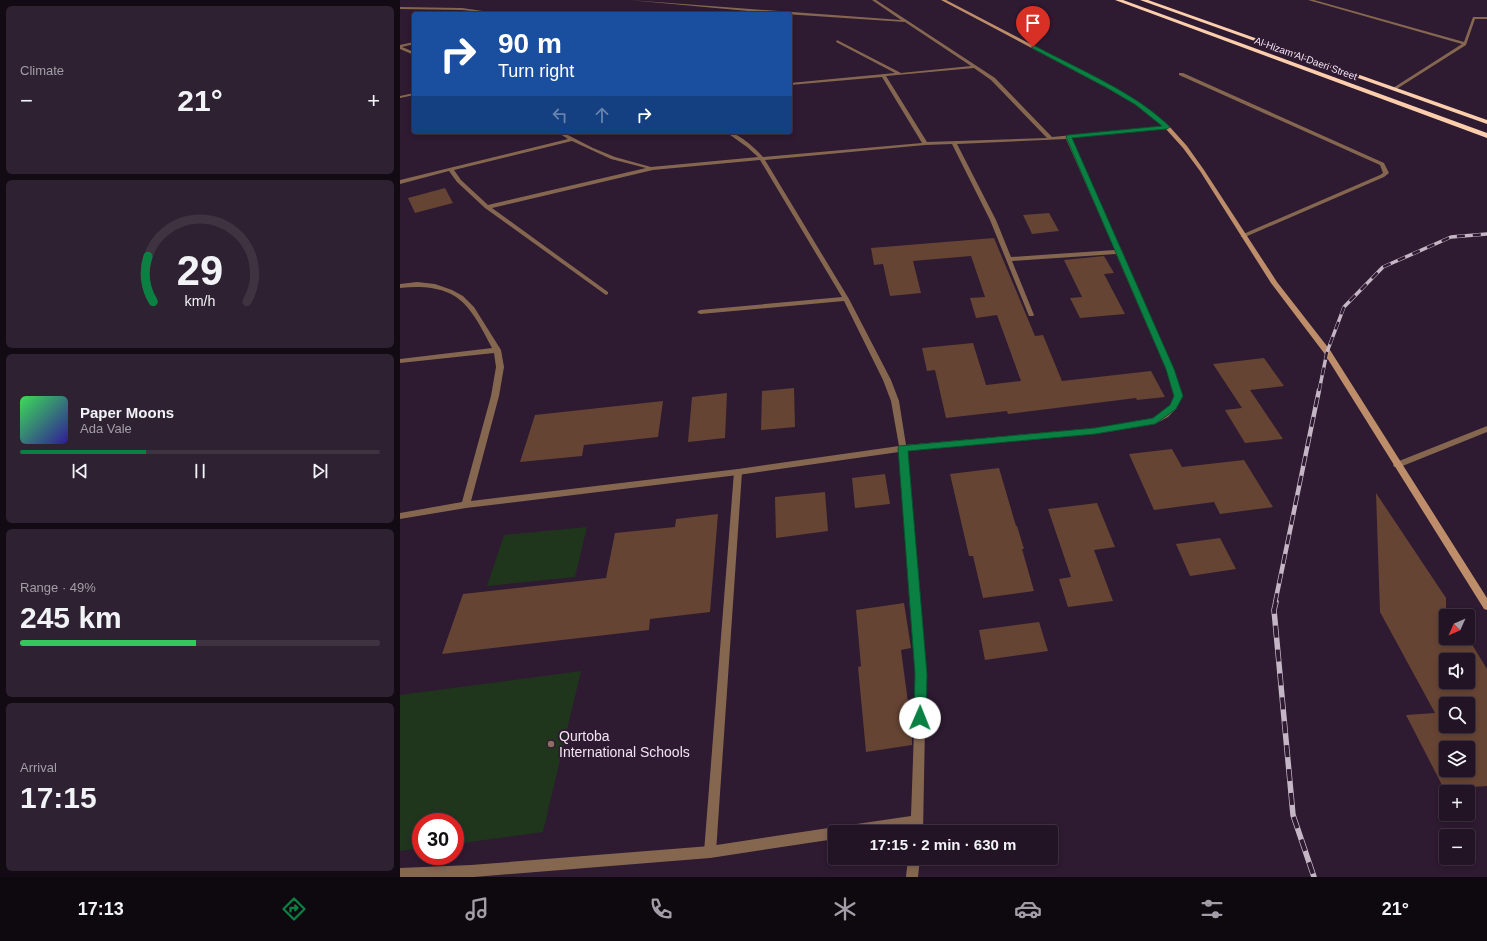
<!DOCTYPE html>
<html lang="en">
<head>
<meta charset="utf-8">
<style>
	:root { --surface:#221425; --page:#2e2132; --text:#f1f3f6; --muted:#a29ea7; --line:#3f3342; --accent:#0b8043 }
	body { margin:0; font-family:Helvetica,sans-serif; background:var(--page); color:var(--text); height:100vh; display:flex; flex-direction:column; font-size:15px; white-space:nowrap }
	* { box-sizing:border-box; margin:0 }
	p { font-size:13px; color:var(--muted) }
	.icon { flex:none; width:22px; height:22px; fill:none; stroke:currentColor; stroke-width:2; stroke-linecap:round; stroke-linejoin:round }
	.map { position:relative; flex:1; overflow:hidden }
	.panel { display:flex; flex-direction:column; gap:6px; padding:6px; background:#130b14; width:400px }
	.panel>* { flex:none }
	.hud { position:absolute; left:12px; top:12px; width:380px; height:122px; border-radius:4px; box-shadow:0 2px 6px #0003,0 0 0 1px var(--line); background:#1a4fa0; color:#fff; overflow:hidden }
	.needle { width:26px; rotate:225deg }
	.fabs { position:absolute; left:1039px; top:609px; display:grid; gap:8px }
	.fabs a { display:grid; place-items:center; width:36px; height:36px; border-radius:4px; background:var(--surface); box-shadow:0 2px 6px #0003,0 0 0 1px var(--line); font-size:20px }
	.speed { position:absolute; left:12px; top:813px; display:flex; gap:8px; font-size:20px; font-weight:700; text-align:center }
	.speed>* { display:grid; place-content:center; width:52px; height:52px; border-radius:50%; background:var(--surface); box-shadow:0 2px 6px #0003,0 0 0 1px var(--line); line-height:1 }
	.speed .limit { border:6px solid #d22; background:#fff; color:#111 }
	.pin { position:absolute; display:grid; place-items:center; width:34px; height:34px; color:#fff; margin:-41px -17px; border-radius:50% 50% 50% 0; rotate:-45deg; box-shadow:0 0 4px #0007 }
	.pin .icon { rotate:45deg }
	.me { position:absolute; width:44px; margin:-22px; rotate:1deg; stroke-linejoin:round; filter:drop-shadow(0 0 3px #0008) }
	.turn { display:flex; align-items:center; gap:14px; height:84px; padding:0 20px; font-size:18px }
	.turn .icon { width:52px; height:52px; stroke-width:2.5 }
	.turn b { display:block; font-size:28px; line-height:34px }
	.lanes { display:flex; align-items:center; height:38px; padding:0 20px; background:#0003; justify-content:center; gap:20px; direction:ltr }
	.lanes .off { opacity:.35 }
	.big { font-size:30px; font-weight:700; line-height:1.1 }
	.panel .tile { flex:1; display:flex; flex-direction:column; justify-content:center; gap:6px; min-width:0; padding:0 14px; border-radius:6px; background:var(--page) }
	.panel .dial { align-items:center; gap:0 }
	.dial svg { height:104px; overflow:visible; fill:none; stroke:var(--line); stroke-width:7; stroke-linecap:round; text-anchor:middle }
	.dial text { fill:var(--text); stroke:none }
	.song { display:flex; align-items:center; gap:12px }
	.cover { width:48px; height:48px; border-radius:6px; background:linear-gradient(135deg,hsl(130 70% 55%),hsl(250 70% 35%)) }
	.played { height:4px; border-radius:2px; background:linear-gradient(90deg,var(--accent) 35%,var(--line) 35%) }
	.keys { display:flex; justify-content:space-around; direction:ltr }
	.heat { display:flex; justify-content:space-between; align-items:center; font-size:22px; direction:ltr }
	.charge { height:6px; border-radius:3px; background:linear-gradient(90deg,#34c759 49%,var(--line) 0) }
	.trip { position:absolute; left:428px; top:825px; width:230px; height:40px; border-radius:4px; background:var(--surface); box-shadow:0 2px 6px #0003,0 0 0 1px var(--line); font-weight:700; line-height:40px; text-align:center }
	.menu { display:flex; height:64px; justify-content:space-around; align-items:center; background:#0e080f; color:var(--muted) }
	.menu .icon { width:28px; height:28px }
	.menu .current { color:var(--accent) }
	.menu b { font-size:18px; color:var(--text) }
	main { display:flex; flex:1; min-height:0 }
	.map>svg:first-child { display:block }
	.green { fill:#1f361c }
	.building { fill:#643; fill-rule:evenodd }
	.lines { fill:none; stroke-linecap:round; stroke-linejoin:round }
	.lane { fill:#856750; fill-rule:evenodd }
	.street { fill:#856750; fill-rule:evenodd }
	.secondary { fill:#be8d69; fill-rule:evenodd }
	.highway { fill:#fcceac; fill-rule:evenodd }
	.rail-far2-casing { stroke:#c5b6c6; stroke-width:3.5 }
	.rail-far1-casing { stroke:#c5b6c6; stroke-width:4.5 }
	.rail-casing { stroke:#c5b6c6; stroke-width:5.5 }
	.rail-far2 { stroke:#2e1a31; stroke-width:2.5; stroke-dasharray:8; stroke-linecap:butt }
	.rail-far1 { stroke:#2e1a31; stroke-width:3; stroke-dasharray:10; stroke-linecap:butt }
	.rail { stroke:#2e1a31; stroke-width:4; stroke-dasharray:12; stroke-linecap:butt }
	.route { fill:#0b8043; stroke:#07532c }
	.education-dot { fill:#8d6e63; stroke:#2e1a31; stroke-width:1.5 }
	.labels { text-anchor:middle; stroke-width:4; stroke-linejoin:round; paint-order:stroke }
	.far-street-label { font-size:10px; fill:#f2e4f3; stroke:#2e1a31 }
	.near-poi-label { font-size:14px; fill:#f2e4f3; stroke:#2e1a31; text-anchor:start }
</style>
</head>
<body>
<main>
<section class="panel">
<div class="tile"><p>Climate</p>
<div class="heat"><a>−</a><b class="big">21°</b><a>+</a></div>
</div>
<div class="tile dial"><svg viewBox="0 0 100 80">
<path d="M14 69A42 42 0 1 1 86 69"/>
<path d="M14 69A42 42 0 0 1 10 34" stroke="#0b8043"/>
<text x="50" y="56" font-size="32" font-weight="700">29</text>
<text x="50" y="72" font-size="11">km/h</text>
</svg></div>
<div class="tile">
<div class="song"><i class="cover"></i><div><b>Paper Moons</b><p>Ada Vale</p></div></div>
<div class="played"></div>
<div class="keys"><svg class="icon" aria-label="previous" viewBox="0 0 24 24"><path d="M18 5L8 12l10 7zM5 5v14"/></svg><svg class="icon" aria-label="pause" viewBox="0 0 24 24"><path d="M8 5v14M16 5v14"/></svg><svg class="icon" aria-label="next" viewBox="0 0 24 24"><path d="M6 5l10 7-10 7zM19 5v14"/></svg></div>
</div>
<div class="tile"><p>Range · 49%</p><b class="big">245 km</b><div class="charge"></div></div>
<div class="tile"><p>Arrival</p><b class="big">17:15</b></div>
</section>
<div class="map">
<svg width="1087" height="877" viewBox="0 0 1087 877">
	<rect width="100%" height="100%" fill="#2e1a31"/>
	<g class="green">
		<polygon points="187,527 175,577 87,586 104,535"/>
		<polygon points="181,671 143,832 55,844 55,822 21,822 21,848 0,851 0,695"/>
	</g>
	<g class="building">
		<polygon points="45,188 53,203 15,213 8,198"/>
		<polygon points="649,213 659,231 632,234 623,215"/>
		<polygon points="594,238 635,336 643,335 662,381 751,371 765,397 737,400 736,398 608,414 607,411 546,418 535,370 527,371 522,348 573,343 586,385 621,381 597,315 576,318 570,298 585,297 571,256 513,261 521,293 490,296 483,264 474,265 471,248"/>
		<polygon points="704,256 714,273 704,274 725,314 680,318 670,298 682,297 664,260"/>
		<polygon points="864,358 884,386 850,390 883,439 845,443 825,410 842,408 813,364"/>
		<polygon points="394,388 395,427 361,430 362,391"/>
		<polygon points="327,393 325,438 288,442 292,397"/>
		<polygon points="263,401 258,437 184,445 182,456 120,462 135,415"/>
		<polygon points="772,449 782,467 844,460 873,507 820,514 814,502 754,510 729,454"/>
		<polygon points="599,468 616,526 617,526 624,549 622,549 634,591 583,598 573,556 569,556 550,474"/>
		<polygon points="485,474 490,504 455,508 452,478"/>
		<polygon points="425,492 428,531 376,538 375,497"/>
		<path d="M976,493L1046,598V638H1068L1087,669V786L1044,789L1006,715L1035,713L980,612ZM1046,660H1068V682H1046ZM1046,704H1068V726H1046ZM1046,748H1068V770H1046Z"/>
		<polygon points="697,503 715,547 694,550 713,601 668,607 659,579 671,577 648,509"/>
		<polygon points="318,514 310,612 250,619 249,630 42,654 63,594 206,578 215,533 275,527 276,519"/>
		<polygon points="820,538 836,569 790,576 776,544"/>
		<polygon points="504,603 511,648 501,650 512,732 512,745 466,752 458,667 461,666 456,610"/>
		<polygon points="639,622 648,651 585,660 579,630"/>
	</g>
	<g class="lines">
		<polygon class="lane" points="338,469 341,470 342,472 316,852 314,856 310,858 306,856 304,852 334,472 335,470"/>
		<g class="street">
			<path d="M229,0L501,20L472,0H476L595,78L652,137L769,126V127L767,128L671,138L721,250L723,252L722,253L774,369L782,396L776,409L768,417L755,424L695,434L507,451L526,674L523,832H511V828L484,832H435V839L310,858L74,877H0V868L71,865L310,846L435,827L438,828L443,826L511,816L516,674L499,452L338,475L66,508L0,519V513L62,502L91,396L96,367L94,353L0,363V359L92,348C85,335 78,320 68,308C52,287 24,285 0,288V284L17,282L35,284L52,290L63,296L74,307L101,350L104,367L99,396L71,501L338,469L499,446L491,401L483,380L444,301L300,314L297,312L300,310L442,297L360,160L253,170L92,208L208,292V294L206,295L85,208L57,182L49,171L0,184V180L168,139L157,132H162L193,148L215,157L251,167L358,157L347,147L326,132C338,132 355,148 363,157L522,143L482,77L390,85V83L495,73L436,42L437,40L501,73L571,66L505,22L369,13ZM574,68L591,80L647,138L527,142L486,76ZM666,139L715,250L611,257L596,220L557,144ZM172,141L211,159L246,168L88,205L61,180L54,170ZM552,144L590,220L629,316H633L634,315L612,261L716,254L766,369L774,396L770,406L762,413L753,419L695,428L506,445L499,401L491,380L449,299L365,160L525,145Z"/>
			<polygon points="908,0 914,0 1064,42 1073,17 1087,17 1087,19 1075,19 1066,45 995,90 993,89 993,88 1062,44"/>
			<polygon points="0,7 62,8 103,14 62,10 0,9"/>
			<polygon points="14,42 14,44 2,47 14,52 14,55 0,49 0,45"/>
			<polygon points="779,73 783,73 984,163 989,173 984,177 845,237 841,237 841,235 980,175 983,173 980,165 779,75"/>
			<polygon points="14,93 14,95 0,98 0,96"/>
			<polygon points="1087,426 1087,432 1000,467 994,467 993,465 994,463"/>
			<polygon points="508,858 520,858 518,877 506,877"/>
		</g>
		<polygon class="secondary" points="541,0 546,0 713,87 740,103 769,126 787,146 804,170 877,282 930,350 1087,598 1087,610 1084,609 924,353 871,283 800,171 783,148 765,128 736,105 709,89"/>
		<g class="highway">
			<polygon points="715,0 723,0 1087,133 1087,138"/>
			<polygon points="740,0 748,0 1087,120 1087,124"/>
		</g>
		<g class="rail-far2-casing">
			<polyline id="rail-far2" points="919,391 927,352 944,307 983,267 1051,237 1087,234"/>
		</g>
		<g class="rail-far1-casing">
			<polyline id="rail-far1" points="875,603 919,390"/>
		</g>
		<g class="rail-casing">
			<polyline id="rail" points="876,602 874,610 893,815 914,877"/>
		</g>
		<use href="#rail-far2" class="rail-far2"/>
		<use href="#rail-far1" class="rail-far1"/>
		<use href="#rail" class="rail"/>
	</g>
	<path class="route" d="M632,46H635C678,69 736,93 770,127L767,129L672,138L774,369L783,396L776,409L755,424L695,434L508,451L527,674L526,718L524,722L520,724L516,722L514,718L515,674L498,448L499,446L695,428L753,418L770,405L774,396L766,369L666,137L668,135L762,126L736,105L709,89L632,48Z"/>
	<circle class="education-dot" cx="151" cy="744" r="4"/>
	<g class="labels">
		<g class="far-street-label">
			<text transform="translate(906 58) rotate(20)" y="4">Al-Hizam Al-Daeri Street</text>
		</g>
		<g class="near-poi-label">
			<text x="159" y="741">Qurtoba<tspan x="159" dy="16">International Schools</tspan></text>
		</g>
	</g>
</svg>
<div class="fabs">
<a><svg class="needle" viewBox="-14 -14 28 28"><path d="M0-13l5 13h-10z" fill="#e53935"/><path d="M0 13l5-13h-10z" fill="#a29ea7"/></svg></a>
<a><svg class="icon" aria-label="sound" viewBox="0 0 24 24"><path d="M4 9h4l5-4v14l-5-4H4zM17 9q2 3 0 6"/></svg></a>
<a><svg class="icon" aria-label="search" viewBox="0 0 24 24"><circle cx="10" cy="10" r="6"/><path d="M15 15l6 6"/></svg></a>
<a><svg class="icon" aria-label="layers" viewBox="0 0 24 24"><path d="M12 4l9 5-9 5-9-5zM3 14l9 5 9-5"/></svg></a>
<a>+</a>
<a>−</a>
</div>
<div class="speed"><div class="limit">30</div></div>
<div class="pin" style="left:633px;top:47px;background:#d93025"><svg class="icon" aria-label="arrive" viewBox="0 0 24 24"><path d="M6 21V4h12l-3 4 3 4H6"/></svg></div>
<svg class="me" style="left:520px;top:718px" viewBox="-20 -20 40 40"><circle r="19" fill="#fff"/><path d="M0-13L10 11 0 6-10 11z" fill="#0b8043"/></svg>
<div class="trip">17:15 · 2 min · 630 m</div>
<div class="hud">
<div class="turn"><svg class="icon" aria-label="right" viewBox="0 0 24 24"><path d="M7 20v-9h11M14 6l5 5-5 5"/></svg><div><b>90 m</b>Turn right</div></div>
<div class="lanes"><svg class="icon off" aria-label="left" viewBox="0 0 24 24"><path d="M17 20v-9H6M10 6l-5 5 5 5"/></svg><svg class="icon off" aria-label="ahead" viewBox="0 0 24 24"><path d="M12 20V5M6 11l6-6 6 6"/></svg><svg class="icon" aria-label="right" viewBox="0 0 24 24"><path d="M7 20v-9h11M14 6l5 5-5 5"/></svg></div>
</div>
</div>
</main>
<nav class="menu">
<b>17:13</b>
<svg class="icon current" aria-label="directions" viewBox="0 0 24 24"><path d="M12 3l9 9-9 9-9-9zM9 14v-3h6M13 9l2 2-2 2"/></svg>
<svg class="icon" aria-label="music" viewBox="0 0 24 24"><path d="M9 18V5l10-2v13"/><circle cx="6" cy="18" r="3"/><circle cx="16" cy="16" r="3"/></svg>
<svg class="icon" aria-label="phone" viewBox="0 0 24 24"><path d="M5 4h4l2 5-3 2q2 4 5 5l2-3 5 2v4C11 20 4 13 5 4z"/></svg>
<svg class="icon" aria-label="climate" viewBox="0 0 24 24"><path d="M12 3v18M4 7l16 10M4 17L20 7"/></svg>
<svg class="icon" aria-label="car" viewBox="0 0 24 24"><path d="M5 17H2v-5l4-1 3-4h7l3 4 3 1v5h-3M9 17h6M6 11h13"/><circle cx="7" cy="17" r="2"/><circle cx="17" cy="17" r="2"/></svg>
<svg class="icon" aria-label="filters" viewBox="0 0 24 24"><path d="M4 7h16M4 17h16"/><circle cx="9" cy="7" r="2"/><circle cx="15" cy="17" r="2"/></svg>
<b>21°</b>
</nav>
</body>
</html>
